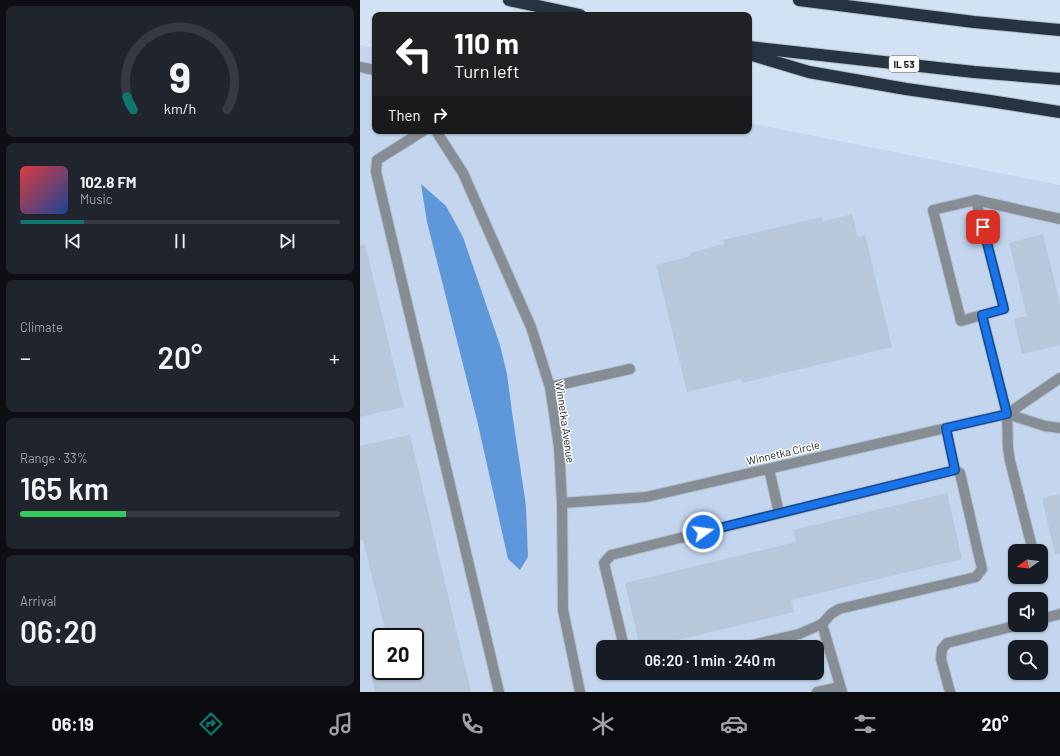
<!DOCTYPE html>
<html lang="en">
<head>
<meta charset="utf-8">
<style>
	:root { --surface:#171b24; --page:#20242c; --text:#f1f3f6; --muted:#9ea1a6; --line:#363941; --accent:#0f766e }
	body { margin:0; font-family:Barlow,sans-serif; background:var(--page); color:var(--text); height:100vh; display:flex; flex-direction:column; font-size:15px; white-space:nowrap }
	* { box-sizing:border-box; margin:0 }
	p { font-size:13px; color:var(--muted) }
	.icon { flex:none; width:22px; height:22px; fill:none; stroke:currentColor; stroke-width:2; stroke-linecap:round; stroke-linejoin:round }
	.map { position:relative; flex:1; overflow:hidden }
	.details { display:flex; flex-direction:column; gap:6px; padding:6px; background:#0d0f14; width:360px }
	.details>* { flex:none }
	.hud { position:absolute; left:12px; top:12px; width:380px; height:122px; border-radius:8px; box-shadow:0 1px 3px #0004; background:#202124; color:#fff; overflow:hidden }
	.needle { width:26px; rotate:256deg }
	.fabs { position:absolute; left:648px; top:544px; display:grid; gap:8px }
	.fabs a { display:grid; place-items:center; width:40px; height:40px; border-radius:8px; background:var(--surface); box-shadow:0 1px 3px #0004; font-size:20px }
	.speed { position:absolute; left:12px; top:628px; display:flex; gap:8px; font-size:20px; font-weight:700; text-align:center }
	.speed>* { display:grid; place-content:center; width:52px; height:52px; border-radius:50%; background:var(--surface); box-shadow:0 1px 3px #0004; line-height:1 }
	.speed .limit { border:2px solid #111; border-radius:6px; background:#fff; color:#111 }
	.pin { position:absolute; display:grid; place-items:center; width:34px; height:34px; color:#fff; margin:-17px; border-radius:8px; box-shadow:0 2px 6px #0006 }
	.me { position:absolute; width:44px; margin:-22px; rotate:76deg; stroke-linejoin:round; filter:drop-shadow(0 0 3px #0008) }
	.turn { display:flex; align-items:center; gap:14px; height:84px; padding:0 16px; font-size:18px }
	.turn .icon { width:52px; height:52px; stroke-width:2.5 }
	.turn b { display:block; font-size:28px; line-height:34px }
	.then { display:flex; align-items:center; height:38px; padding:0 16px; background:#0003; gap:8px; font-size:15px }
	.big { font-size:30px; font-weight:600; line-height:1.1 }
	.details .card { flex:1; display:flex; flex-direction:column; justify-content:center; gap:6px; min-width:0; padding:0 14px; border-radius:8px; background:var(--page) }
	.details .dial { align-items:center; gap:0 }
	.dial svg { height:104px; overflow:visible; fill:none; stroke:var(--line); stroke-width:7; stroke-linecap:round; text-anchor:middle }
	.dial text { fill:var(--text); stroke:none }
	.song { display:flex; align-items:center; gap:12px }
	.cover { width:48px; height:48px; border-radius:6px; background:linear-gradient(135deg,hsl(0 70% 55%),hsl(220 70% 35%)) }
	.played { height:4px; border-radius:2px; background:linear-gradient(90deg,var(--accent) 20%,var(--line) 20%) }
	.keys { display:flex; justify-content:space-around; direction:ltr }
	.heat { display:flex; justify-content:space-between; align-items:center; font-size:22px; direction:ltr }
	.charge { height:6px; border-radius:3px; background:linear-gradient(90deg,#34c759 33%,var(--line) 0) }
	.trip { position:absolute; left:236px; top:640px; width:228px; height:40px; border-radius:8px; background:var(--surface); box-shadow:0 1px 3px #0004; font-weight:600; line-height:40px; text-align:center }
	.dock { display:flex; height:64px; justify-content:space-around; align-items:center; background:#090b0e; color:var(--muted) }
	.dock .icon { width:28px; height:28px }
	.dock .active { color:var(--accent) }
	.dock b { font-size:18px; color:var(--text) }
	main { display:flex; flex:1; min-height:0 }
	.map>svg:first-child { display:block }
	.built { fill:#c3d6ee; fill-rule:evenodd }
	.water { fill:#5f98da }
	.building { fill:#b8c7d9 }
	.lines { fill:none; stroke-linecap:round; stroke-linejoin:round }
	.minor-casing { stroke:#b1bece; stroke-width:12 }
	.highway-casing { stroke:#b1bece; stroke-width:14 }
	.minor { stroke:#868d94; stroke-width:10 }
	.highway { stroke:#273341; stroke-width:12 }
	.route-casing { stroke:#114b97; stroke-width:10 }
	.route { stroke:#1a73e8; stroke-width:7 }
	.labels { text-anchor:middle; stroke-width:3; stroke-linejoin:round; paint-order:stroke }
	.shield { fill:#fff; stroke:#5d6266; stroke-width:1 }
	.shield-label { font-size:10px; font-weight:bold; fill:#181e24 }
	.street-label { font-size:11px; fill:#181e24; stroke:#fff }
</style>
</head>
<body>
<main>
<section class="details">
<div class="card dial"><svg viewBox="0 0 100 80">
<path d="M14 69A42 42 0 1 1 86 69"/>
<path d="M14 69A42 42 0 0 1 9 59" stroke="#0f766e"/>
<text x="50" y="56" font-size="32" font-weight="700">9</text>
<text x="50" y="72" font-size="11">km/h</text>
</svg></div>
<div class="card">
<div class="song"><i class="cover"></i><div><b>102.8 FM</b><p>Music</p></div></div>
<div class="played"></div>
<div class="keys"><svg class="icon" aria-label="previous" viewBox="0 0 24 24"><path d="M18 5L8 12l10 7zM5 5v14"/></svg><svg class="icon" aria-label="pause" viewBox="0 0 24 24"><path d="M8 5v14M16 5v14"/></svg><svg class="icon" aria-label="next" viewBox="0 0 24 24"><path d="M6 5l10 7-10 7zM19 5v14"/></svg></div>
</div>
<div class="card"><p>Climate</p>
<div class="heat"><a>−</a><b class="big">20°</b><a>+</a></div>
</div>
<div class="card"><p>Range · 33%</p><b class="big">165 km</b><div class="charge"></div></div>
<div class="card"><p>Arrival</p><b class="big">06:20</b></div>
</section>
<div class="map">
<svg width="700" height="692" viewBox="0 0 700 692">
	<rect width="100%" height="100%" fill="#d2e1f3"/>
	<path class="built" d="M0,45L15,48V131H389V123L700,185V692H0ZM655,551H681V577H655ZM655,599H681V625H655ZM21,637H55V671H21ZM243,647H457V673H243ZM655,647H681V673H655Z"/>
	<polygon class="water" points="61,184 86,206 103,237 140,345 147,374 152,412 166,506 168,557 160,570 148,559 117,420 67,222"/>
	<g class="building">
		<polygon points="492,214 498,237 505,235 532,347 382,383 381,379 327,392 296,265 331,256 330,253 364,244 363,240 462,217 463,222"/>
		<polygon points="683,234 700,304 700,345 662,354 654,319 667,316 649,243"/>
		<polygon points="5,244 44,407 0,417 0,245"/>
		<polygon points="50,435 111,692 15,692 11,674 25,671 55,671 55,637 27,637 3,540 0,540 0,446"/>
		<polygon points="587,493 602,559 431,600 434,612 288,647 280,647 265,583 436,542 433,530"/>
		<polygon points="700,494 700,554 695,554 682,498"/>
	</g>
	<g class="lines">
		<g class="minor-casing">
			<g id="minor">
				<polyline points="0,67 15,70"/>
				<polyline points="63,131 17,160 16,172 139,692"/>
				<polyline points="76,131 103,173 171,327 190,387 199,447 202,503 203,610 220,692"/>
				<polyline points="616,200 644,309 622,315"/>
				<polyline points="190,387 270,369"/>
				<polyline points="647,414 685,426 700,428"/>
				<polyline points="586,428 595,470"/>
				<polyline points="409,469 419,513"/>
				<polyline points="202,503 286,497 647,414 700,378"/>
				<polyline points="673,551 650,461 648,448 647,414 622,315 601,321 573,210 616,200 700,219"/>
				<polyline points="681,619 700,614"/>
				<polyline points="462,624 482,692"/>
				<polyline points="264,647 244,563 251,555 595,470 600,473 622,569 616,577 479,609 471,614 462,624 439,634 384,647"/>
				<polyline points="457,692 480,687"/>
				<polyline points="590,692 581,659 582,649 587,643 658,625"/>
			</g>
		</g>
		<g class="highway-casing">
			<g id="highway">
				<polyline points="149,0 220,15"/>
				<polyline points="439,0 614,22 700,30"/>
				<polyline points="389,47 614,72 700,79"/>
				<polyline points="389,54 449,72 546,89 630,101 700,112"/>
			</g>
		</g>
		<use href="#minor" class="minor"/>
		<use href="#highway" class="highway"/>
	</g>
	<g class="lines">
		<g class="route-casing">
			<polyline id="route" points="343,532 595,470 586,428 647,414 622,315 644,309 623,227"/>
		</g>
		<use href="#route" class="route"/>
	</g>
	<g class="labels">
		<rect class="shield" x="529" y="56" width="30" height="16" rx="3"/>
		<g class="shield-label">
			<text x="544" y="68">IL 53</text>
		</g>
		<g class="street-label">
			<text transform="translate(205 422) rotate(82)" y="4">Winnetka Avenue</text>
			<text transform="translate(423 453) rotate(-13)" y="4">Winnetka Circle</text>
		</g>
	</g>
</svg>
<div class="fabs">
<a><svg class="needle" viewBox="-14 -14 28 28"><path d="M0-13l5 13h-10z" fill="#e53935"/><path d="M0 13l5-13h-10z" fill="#9ea1a6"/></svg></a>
<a><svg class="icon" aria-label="sound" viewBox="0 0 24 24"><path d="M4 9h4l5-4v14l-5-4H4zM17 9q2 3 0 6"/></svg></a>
<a><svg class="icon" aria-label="search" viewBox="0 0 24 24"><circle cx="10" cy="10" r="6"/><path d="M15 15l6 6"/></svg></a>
</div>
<div class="speed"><div class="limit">20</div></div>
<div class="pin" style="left:623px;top:227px;background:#d93025"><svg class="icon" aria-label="arrive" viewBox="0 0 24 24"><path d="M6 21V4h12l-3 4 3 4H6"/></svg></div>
<svg class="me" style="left:343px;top:532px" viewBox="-20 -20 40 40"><circle r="17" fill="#1a73e8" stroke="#fff" stroke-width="3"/><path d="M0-11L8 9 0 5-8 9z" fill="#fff"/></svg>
<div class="trip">06:20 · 1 min · 240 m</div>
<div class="hud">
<div class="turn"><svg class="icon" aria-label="left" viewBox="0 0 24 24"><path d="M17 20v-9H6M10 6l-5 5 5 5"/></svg><div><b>110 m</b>Turn left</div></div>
<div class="then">Then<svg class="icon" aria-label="right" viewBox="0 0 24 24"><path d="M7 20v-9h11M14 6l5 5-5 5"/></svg></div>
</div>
</div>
</main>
<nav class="dock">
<b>06:19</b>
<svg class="icon active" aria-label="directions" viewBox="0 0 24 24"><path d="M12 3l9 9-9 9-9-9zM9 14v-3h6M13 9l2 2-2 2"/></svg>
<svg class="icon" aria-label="music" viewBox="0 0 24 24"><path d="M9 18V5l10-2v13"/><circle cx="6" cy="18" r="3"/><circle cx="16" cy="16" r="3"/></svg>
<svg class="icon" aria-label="phone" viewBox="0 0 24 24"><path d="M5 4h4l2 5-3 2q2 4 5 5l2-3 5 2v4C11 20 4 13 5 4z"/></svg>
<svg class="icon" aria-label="climate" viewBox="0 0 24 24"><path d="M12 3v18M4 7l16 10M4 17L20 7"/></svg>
<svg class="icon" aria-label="car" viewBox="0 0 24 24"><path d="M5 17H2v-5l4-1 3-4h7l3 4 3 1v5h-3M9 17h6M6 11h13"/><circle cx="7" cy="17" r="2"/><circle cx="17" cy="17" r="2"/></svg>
<svg class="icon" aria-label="filters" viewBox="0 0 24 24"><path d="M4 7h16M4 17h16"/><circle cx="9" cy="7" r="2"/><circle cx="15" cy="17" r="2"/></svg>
<b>20°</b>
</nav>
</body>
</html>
